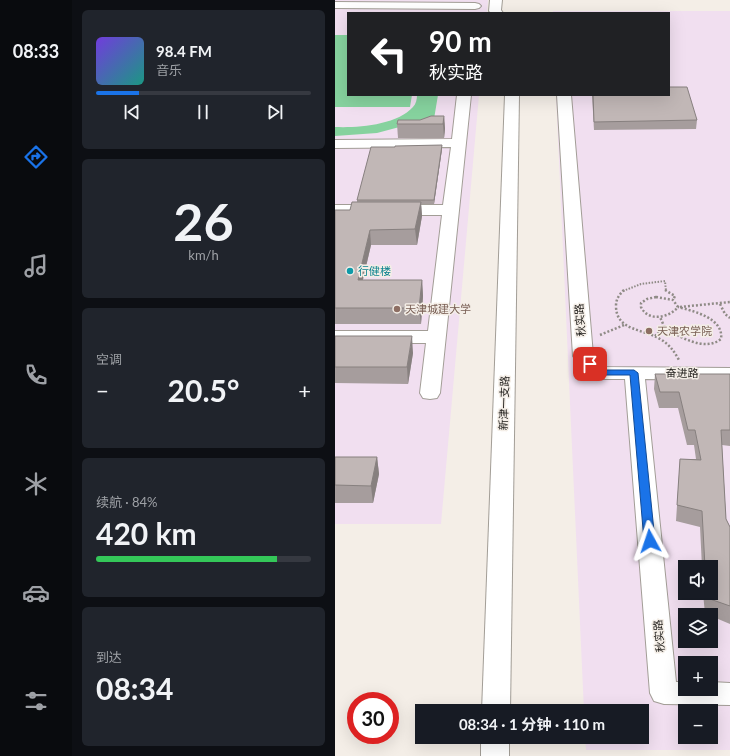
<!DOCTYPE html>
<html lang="zh">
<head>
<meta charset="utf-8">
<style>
	:root { --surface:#171b24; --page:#20242c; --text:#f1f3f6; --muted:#9ea1a6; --line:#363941; --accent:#1a73e8 }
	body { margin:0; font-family:Lato,"Noto Sans SC",sans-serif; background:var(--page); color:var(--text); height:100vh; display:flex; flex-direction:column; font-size:15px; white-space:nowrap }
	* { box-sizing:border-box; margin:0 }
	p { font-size:13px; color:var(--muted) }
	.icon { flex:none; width:22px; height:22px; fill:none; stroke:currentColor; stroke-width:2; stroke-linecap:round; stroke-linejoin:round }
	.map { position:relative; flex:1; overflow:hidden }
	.details { display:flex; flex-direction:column; gap:10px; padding:10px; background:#0d0f14; width:263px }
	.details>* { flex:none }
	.hud { position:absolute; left:12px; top:12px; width:323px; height:84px; border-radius:0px; box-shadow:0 4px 16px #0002; background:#202124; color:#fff; overflow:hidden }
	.fabs { position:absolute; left:343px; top:560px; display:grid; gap:8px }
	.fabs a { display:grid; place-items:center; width:40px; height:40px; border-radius:0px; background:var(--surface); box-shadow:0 4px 16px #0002; font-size:20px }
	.speed { position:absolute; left:12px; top:692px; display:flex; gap:8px; font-size:20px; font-weight:700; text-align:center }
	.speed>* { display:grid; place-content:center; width:52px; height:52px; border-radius:50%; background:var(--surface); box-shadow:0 4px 16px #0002; line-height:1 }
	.speed .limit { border:6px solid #d22; background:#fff; color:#111 }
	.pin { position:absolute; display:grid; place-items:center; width:34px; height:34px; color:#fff; margin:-17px; border-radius:8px; box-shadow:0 2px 6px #0006 }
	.me { position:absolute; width:44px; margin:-22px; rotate:355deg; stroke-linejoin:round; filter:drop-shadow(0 0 3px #0008) }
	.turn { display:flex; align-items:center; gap:14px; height:84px; padding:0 16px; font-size:18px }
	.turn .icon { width:52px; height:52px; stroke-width:2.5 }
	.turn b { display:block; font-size:28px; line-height:34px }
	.big { font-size:30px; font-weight:700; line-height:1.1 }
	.details .widget { flex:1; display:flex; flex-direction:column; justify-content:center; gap:6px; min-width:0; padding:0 14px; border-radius:6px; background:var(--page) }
	.details .dial { align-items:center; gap:0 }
	.dial b { font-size:52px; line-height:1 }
	.song { display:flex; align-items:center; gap:12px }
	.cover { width:48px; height:48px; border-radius:6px; background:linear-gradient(135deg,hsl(260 70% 55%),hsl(170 70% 35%)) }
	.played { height:4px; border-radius:2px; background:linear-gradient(90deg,var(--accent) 20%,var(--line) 20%) }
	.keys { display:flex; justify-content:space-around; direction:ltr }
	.heat { display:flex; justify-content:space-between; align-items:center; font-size:22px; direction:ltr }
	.charge { height:6px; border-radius:3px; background:linear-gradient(90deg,#34c759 84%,var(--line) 0) }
	.trip { position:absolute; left:80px; top:704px; width:234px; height:40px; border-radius:0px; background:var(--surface); box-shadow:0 4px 16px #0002; font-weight:700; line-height:40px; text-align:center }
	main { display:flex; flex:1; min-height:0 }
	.tabs { display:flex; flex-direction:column; width:72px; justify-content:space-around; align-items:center; background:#090b0e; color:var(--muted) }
	.tabs .icon { width:28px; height:28px }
	.tabs .selected { color:var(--accent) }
	.tabs b { font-size:18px; color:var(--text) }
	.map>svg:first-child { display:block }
	.education { fill:#f1dff0; fill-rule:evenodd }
	.green { fill:#86d29e }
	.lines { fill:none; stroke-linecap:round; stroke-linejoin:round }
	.minor-casing { stroke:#a29d96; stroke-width:2 }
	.path-far1 { stroke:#8f8b86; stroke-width:2; stroke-dasharray:1.5 1.5; stroke-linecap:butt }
	.path { stroke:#8f8b86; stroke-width:2.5; stroke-dasharray:2 2; stroke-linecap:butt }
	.minor { fill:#fff; fill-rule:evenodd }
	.wall { fill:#a69d9d }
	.shaded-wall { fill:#87807f }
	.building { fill:#c1b7b6; stroke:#87807f }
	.route { fill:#1a73e8; stroke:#114b97 }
	.culture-dot { fill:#0f9aa8; stroke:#f4eee7; stroke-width:1.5 }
	.education-dot { fill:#8d6e63; stroke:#f4eee7; stroke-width:1.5 }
	.labels { text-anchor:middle; stroke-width:3; stroke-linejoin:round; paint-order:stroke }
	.culture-label { font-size:11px; fill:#0d838f; stroke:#f4eee7; text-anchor:start }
	.education-label { font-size:11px; fill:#785e54; stroke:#f4eee7; text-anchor:start }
	.street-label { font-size:11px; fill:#1e1c19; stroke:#f4eee7 }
</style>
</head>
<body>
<main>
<nav class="tabs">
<b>08:33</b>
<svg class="icon selected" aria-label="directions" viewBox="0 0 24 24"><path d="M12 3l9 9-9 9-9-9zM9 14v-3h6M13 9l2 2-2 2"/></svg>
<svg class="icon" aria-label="music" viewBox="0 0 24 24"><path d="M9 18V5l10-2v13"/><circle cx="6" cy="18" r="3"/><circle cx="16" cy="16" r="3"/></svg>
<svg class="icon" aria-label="phone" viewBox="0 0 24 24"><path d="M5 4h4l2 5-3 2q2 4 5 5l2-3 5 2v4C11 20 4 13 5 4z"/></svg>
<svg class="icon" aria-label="climate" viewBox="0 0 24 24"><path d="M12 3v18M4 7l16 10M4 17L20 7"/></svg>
<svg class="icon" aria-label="car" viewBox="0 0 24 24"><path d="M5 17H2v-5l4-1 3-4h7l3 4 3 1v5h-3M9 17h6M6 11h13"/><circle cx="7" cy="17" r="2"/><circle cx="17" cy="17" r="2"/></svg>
<svg class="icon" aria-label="filters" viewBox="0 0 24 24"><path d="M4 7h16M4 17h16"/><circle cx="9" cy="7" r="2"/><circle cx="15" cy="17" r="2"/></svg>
</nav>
<section class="details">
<div class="widget">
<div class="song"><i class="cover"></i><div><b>98.4 FM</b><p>音乐</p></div></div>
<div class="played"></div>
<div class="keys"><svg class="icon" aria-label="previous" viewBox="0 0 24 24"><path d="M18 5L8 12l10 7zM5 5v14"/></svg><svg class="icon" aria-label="pause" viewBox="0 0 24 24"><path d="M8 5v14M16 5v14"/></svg><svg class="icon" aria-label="next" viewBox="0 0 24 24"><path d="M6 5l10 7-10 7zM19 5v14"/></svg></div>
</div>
<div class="widget dial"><b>26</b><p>km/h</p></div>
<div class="widget"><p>空调</p>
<div class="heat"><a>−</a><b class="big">20.5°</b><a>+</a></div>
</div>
<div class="widget"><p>续航 · 84%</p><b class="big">420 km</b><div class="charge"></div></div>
<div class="widget"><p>到达</p><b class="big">08:34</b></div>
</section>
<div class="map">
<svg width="395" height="756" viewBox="0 0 395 756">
	<rect width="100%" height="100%" fill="#f4eee7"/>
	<g class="education">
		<polygon points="0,0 153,0 152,13 13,13 13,95 144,95 106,524 0,524"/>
		<path d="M218,11H395V750H251L250,737H307V711H249L221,95H334V13H218ZM350,567H376V593H350ZM350,615H376V641H350ZM350,663H376V689H350ZM350,711H376V737H350Z"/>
	</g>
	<g class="green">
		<polygon points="0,35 13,35 13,95 77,95 75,107 0,107"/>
		<path d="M82,95H103L98,125H72L42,133L0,136V127C23,128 62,125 78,107C81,104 82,99 82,95Z"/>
	</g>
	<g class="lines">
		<g class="minor-casing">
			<g id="minor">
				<polygon points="155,0 167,0 166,10 168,13 156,13 154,11"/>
				<polygon points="0,2 140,3 144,4 146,6 144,8 140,9 0,8"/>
				<polygon points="122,95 136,95 105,393 102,398 95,399 88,398 85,393 91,343 0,343 0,331 93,331 107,215 0,215 0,205 108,205 116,147 0,148 0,140 117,139"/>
				<polygon points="170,95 184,95 175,711 147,711"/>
				<polygon points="222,95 236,95 258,355 268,367 395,368 395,380 310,379 341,682 350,682 350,689 376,689 376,682 395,683 395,705 329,704 319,701 315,693 290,379 262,379 255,377 238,356"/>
				<rect x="146" y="737" width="28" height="19"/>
			</g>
		</g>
		<polyline class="path-far1" points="288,291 306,284 330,281 331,291"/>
		<g class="path">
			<path d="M289,290C284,295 281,299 281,306C281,331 309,329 325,339C334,344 339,351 344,360"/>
			<polyline points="330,290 340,296 338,300"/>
			<path d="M321,297L338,300L343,307C334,318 313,322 306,307V303L312,299Z"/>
			<polyline points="385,304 390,314 395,318"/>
			<polyline points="345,307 395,302"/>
			<path d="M329,326C343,337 370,352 386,339C389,318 358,311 343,307"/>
			<polyline points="265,335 289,325"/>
			<polyline points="320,336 329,326 325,317"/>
		</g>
		<use href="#minor" class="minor"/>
	</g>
	<g class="wall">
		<polygon points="257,95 334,95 362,120 361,129 259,130"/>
		<polygon points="109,116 110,129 109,138 63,138 62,124"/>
		<polygon points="107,145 107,149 99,204 86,204 87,216 82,245 36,245 28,280 87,280 88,296 86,324 0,324 0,210 15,210 22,202 22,200 60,147"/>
		<polygon points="0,336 78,353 73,384 0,383"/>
		<polygon points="320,374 395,374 395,446 387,445 391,519 395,527 395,624 376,616 376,615 372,615 370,614 368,593 376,593 376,567 367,567 365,527 341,521 344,475 345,459 361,459 359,445 352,445 343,408 324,408 319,389"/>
		<polygon points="0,457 42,457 44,474 38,503 0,503"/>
	</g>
	<g class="shaded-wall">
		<polygon points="109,116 110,129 109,138 108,124"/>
		<polygon points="107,145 107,149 99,204 99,200"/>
		<polygon points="86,202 87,216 82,245 80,229"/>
		<polygon points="35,230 36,245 24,296 23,280"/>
		<polygon points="87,280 88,296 86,324 84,308"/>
		<polygon points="77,336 78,353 73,384 72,367"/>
		<polygon points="42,457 44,474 38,503 36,486"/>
	</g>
	<g class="building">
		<polygon points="334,87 352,87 362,120 259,122 258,95 334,95"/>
		<polygon points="96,116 109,116 108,124 62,124 63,120 85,120"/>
		<polygon points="107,145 99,200 22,200 36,147 60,147 60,146"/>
		<polygon points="17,202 86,202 80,229 35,230 23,280 87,280 84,308 0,308 0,210 15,210"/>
		<polygon points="0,336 77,336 72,367 0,367"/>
		<polygon points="320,374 395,374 395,430 386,430 391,519 395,527 395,606 372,598 372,593 376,593 376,567 370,567 367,511 342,505 345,459 366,460 360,430 353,430 344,392 325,392"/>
		<polygon points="0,457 42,457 36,486 0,485"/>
	</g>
	<polygon class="route" points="255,362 258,363 265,370 299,370 303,373 320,541 319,543 311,543 309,541 295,375 259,375 250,364"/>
	<circle class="culture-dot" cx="15" cy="271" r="4"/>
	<g class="education-dot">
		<circle cx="62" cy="309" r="4"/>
		<circle cx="314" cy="331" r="4"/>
	</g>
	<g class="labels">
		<g class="culture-label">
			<text x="23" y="275">行健楼</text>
		</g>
		<g class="education-label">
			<text x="70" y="313">天津城建大学</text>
			<text x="322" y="335">天津农学院</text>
		</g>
		<g class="street-label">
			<text transform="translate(245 320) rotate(-94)" y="4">秋实路</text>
			<text transform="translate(347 373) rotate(1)" y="4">奋进路</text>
			<text transform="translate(169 403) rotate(-88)" y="4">新津一支路</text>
			<text transform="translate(324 636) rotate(-95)" y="4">秋实路</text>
		</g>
	</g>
</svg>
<div class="fabs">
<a><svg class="icon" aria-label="sound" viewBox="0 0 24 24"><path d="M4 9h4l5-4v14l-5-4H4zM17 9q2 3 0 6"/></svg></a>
<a><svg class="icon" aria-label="layers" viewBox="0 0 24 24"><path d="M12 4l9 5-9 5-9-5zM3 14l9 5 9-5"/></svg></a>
<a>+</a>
<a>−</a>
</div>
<div class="speed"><div class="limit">30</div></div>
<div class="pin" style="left:255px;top:364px;background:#d93025"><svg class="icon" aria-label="arrive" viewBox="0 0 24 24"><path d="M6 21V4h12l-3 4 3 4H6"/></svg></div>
<svg class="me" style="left:315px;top:541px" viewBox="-20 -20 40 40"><path d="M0-17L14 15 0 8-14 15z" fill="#1a73e8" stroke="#fff" stroke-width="4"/></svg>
<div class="trip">08:34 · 1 分钟 · 110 m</div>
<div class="hud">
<div class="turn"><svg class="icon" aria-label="left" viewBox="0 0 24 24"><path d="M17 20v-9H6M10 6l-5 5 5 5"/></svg><div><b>90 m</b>秋实路</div></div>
</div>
</div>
</main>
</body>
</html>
